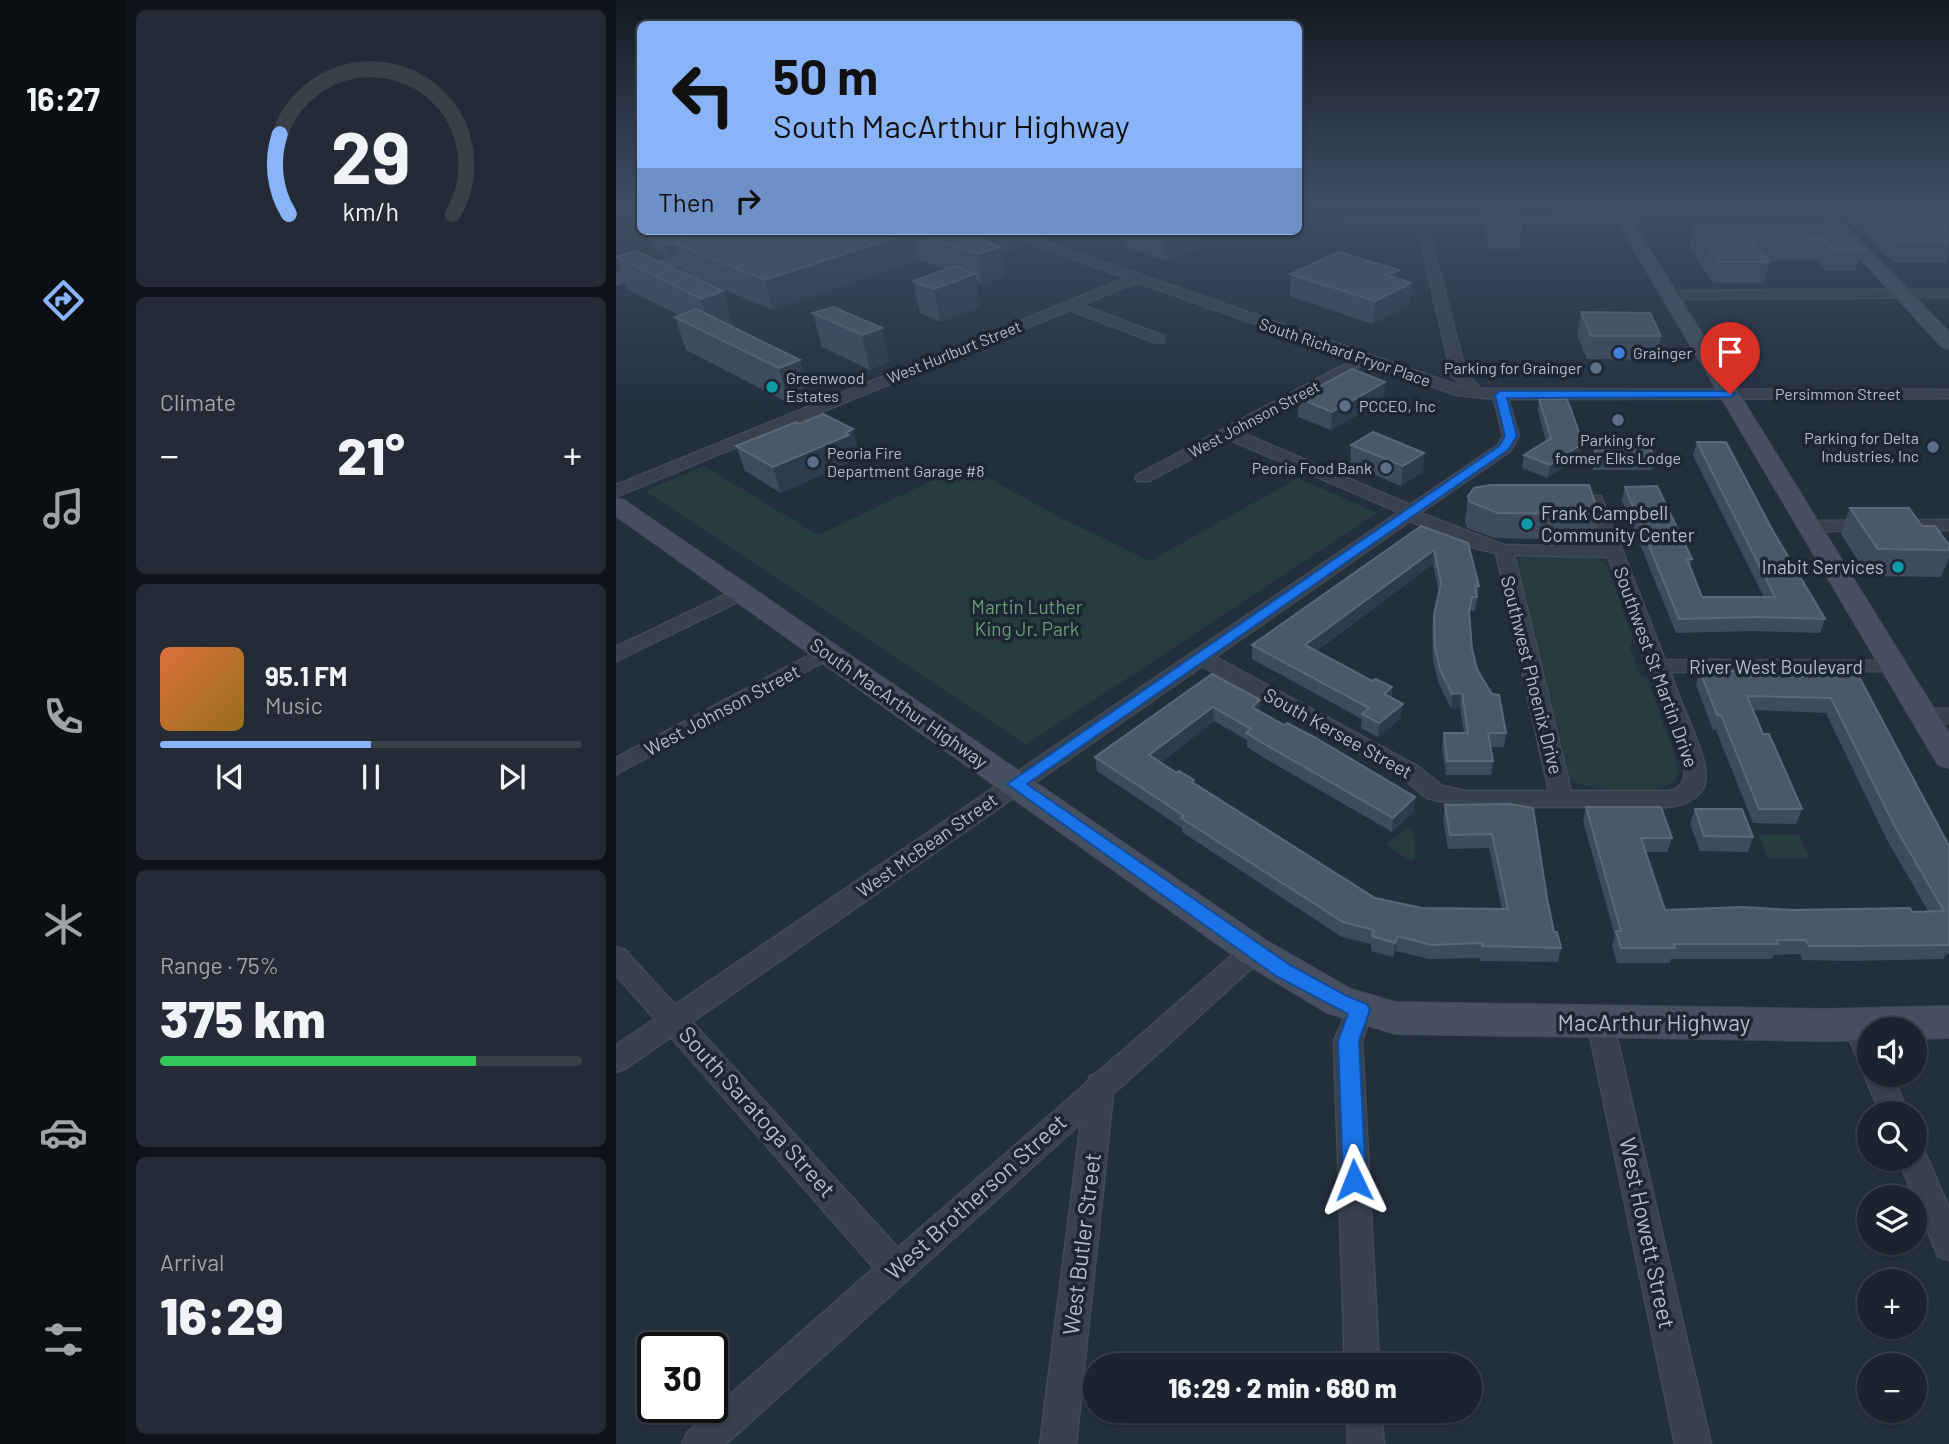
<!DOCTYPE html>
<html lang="en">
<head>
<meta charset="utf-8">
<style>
	:root { --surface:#1b232e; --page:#242b36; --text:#f1f3f6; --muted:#a0a4aa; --line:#39404a; --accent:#8ab4f8 }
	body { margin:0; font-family:Barlow,sans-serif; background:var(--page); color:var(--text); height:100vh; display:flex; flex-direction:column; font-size:26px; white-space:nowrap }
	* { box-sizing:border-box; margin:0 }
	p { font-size:23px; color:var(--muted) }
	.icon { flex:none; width:38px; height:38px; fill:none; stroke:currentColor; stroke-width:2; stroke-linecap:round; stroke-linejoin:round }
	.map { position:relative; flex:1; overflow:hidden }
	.sheet { display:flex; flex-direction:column; gap:10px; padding:10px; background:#0f1319; width:490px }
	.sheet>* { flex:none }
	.banner { position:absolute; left:21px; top:21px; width:665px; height:214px; border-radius:10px; box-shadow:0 2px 5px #0004,0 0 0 2px var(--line); background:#8ab4f8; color:#111; overflow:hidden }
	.controls { position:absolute; left:1241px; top:1017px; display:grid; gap:14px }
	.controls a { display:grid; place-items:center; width:70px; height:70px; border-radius:50%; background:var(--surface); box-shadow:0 2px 5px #0004,0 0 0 2px var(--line); font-size:35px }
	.speed { position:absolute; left:21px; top:1332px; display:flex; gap:14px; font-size:35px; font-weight:700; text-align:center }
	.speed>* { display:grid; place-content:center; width:91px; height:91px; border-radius:50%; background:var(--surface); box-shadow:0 2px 5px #0004,0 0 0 2px var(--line); line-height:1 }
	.speed .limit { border:4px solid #111; border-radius:10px; background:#fff; color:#111 }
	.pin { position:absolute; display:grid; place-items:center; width:60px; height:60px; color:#fff; margin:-72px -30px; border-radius:50% 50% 50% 0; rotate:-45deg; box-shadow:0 0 7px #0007 }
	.pin .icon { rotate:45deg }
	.me { position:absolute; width:77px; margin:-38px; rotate:358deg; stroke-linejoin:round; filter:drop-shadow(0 0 5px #0008) }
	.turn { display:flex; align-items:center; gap:24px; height:147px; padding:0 21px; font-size:32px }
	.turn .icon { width:91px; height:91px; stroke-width:2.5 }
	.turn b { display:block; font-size:49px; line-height:60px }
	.then { display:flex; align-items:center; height:66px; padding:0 21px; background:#0003; gap:14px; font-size:26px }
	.big { font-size:52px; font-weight:800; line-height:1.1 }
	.sheet .widget { flex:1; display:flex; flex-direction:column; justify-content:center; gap:10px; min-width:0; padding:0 24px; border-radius:10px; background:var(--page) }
	.sheet .dial { align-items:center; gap:0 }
	.dial svg { height:182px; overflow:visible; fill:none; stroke:var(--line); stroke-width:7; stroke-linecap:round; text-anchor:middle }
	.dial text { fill:var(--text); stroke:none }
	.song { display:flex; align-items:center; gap:21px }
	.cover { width:84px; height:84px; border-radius:10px; background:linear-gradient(135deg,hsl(20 70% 55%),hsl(40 70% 35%)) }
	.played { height:7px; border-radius:4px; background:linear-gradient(90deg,var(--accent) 50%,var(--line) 50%) }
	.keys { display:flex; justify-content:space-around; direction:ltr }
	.heat { display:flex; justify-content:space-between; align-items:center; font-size:38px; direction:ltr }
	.charge { height:10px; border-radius:5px; background:linear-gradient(90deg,#34c759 75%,var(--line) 0) }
	.trip { position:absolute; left:467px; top:1353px; width:399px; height:70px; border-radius:35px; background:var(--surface); box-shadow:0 2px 5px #0004,0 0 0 2px var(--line); font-weight:800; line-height:70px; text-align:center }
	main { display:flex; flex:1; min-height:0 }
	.dock { display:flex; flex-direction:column; width:126px; justify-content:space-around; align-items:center; background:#0b0e12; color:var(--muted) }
	.dock .icon { width:49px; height:49px }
	.dock .on { color:var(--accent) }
	.dock b { font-size:32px; color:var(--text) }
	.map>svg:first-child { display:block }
	.green { fill:#263c3f }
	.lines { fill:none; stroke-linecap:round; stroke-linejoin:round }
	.street-casing { stroke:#414a57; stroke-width:3 }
	.secondary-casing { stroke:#414a57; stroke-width:2 }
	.street { fill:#38414e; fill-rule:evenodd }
	.secondary { fill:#465061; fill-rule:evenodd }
	.wall { fill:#3f4b5c }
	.shaded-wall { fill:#2f3b4b }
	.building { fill:#4b5868; stroke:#5c6777; stroke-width:2 }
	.route { fill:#1a73e8; stroke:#114b97; stroke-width:2 }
	.shop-dot { fill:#3f7fe0; stroke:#1d2633; stroke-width:2.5 }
	.service-dot { fill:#5c6f8a; stroke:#1d2633; stroke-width:2.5 }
	.culture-dot { fill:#0f9aa8; stroke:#1d2633; stroke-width:2.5 }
	.labels { text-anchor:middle; stroke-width:7; stroke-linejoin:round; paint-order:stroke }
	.far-street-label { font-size:16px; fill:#b4bcc9; stroke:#1d2633 }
	.far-poi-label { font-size:16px; fill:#b4bcc9; stroke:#1d2633; text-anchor:start }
	.poi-label { font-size:19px; fill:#b4bcc9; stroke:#1d2633; text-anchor:start }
	.park-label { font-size:19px; fill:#6b9a76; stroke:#1d2633 }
	.street-label { font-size:19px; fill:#b4bcc9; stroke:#1d2633 }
	.near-street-label { font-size:23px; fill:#b4bcc9; stroke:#1d2633 }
</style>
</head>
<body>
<main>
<nav class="dock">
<b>16:27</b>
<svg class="icon on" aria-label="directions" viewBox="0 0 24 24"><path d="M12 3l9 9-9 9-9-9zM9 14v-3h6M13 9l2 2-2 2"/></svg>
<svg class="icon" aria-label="music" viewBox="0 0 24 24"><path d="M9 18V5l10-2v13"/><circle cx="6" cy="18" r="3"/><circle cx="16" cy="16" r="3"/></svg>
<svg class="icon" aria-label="phone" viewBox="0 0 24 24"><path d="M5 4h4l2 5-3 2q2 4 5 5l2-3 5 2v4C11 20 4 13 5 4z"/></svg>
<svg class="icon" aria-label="climate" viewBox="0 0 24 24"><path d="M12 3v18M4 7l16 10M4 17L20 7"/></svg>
<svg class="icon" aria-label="car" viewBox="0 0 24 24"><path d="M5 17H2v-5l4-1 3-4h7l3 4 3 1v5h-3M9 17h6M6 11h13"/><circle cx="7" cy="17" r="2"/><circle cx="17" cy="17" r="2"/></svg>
<svg class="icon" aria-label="filters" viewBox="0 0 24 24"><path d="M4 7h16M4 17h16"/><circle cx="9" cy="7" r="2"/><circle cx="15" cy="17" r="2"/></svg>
</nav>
<section class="sheet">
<div class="widget dial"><svg viewBox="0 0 100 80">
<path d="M14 69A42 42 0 1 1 86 69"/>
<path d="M14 69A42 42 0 0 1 10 34" stroke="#8ab4f8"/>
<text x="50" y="56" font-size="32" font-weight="700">29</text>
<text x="50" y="72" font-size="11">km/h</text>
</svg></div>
<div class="widget"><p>Climate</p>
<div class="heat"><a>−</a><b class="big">21°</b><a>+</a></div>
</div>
<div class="widget">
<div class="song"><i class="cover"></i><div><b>95.1 FM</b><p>Music</p></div></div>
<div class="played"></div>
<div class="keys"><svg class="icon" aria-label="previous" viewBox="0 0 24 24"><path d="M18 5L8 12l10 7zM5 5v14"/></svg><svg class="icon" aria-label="pause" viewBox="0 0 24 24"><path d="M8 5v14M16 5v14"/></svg><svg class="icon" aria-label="next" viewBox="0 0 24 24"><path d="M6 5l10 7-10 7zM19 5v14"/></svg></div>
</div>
<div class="widget"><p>Range · 75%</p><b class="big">375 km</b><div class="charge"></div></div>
<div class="widget"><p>Arrival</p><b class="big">16:29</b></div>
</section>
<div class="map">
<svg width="1333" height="1444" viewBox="0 0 1333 1444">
	<rect width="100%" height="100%" fill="#242f3e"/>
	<g class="green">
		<polygon points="0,206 24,206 24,231 139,231 0,273"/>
		<polygon points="349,465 447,519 534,561 682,478 761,513 410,745 29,491 88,466 202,535"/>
		<path d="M911,555L975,556L988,562L992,567L1017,639L1013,645L1022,672L1032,680L1060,759L1062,776C1060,779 1059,782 1055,784C1040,793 971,790 957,781C950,777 948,770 945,763L949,756L935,700L928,695L910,622L915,618L898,561Z"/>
		<polygon points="792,827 797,831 800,856 795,861 770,845"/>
		<polygon points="1143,835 1183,835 1193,858 1152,858"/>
	</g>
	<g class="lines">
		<g class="street-casing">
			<g id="street">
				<path d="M1213,215L1217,216V220L811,222L850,374L865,389L1333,390V398L892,399L903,436L894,451L804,513L888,545L988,547L971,500L973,496H985L1049,660L1278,661L1285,663L1288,667L1285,671L1054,672C1061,691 1068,710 1076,728C1090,764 1106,798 1053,807H850L811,798L785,776L586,666L76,1022L282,1248L472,1082L474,1076L480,1074L629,944L638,941L647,944L651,951L647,958L497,1094L460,1444H424L465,1123L110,1444H66L72,1432L258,1268L55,1037L10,1068L0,1072V1045L39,1019L0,975V947L9,950L59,1005L783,512L612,439L533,481H521L519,478L521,475L739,359L521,282L465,305L548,336V342H538L454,310L6,494L0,496V485L510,278L382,231H399L849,388L836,376L800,222H732L728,221V217ZM751,363L841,395L878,399L887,436L882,445L794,505L624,432ZM794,521L856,547L880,553L933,791H850L826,786L801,766L599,657ZM898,555L992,557L1069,768C1069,780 1066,789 1053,791H955Z"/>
				<polygon points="1333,289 1333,297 1053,299 1047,295 1053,291"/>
				<polygon points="1333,520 1333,530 1193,531 1184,526 1193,521"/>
				<polygon points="125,587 132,589 134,593 132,597 0,661 0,647"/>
				<polygon points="211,646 218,648 221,652 218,656 0,774 0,758"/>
				<polygon points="1307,709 1333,709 1333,723 1300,721 1297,716 1300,711"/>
				<polygon points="744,999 753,1002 757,1010 746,1041 763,1365 729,1365 718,1041 735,1002"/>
				<polygon points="984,1010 994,1013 997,1021 1095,1444 1059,1444 971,1021 974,1013"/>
				<polygon points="1240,1013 1250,1016 1256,1029 1253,1029 1253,1074 1276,1074 1292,1113 1264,1113 1248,1074 1252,1066 1243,1062 1227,1024 1230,1016"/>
				<polygon points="1298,1145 1307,1148 1333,1208 1333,1260 1322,1256 1282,1158 1298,1158"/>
				<polygon points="731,1410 765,1410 768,1444 732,1444"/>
			</g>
		</g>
		<g class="secondary-casing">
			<g id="secondary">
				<polygon points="992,206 1007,206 1333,733 1333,768 1322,765 1318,758"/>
				<polygon points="1195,206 1211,206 1333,332 1333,349 1326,347"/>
				<polygon points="144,231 169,231 167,234 0,285 0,274"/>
				<polygon points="0,498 8,500 651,941 735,989 779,1002 1210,1009 1333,1006 1333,1038 1298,1039 1298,1029 1253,1029 1253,1040 1210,1041 779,1034 711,1013 625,961 0,516"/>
			</g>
		</g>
		<use href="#street" class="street"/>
		<use href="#secondary" class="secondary"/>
	</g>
	<g class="wall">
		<polygon points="1103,206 1176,206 1174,209 1161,213 1109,213"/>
		<polygon points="1219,206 1322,206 1333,215 1332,263 1278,263"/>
		<polygon points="871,212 906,228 904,249 874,249 869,232"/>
		<polygon points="1220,225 1245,250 1239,271 1210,271 1202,260 1152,261 1153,262 1148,283 1097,283 1073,247 1077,226"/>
		<polygon points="96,231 396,231 398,249 385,254 388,276 366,284 360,281 364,307 324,322 304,313 297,281 329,269 303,260 157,310 66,272 61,253 52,256 38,249 35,238 67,236"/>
		<polygon points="508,231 584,231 584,248 550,261 509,247"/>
		<polygon points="0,257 107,291 117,325 113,326 184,360 193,395 173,403 70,350 59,317 63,315 11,289"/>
		<polygon points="674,274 782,279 795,283 794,305 757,324 674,296"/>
		<polygon points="217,307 273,362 254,370 206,347 197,313"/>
		<polygon points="965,312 1045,336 1040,360 971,359 961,335"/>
		<polygon points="682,398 768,400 715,430 682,417"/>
		<polygon points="923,399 964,455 932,478 906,468 908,455 930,441 922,411"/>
		<polygon points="1081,442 1157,531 1209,619 1204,633 1138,631 1060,633 1006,500 1009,487 1076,559 1074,567 1086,597 1148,597 1077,455"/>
		<polygon points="979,444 1038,457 1036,470 977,470 977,456"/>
		<polygon points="735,445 808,453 807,472 785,486 734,464"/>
		<polygon points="120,446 244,454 239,457 239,460 165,493 129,471"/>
		<polygon points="852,496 983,514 978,540 878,538 851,528 849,522"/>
		<polygon points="1234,508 1306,526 1333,545 1333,558 1325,577 1252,576 1225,534"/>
		<polygon points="805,526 863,586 859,611 854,611 854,615 856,649 861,669 890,733 888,747 874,747 877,761 875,775 830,775 826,747 828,733 848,733 844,707 835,708 823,684 817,661 816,629 818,615 823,593 817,564 700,651 756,681 776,687 776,698 785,718 762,737 745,728 746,719 636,659 636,645"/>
		<polygon points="1084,671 1136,675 1241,673 1333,846 1333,954 1330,954 1327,959 1234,961 1186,960 1184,954 1158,955 1156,959 1055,959 1054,963 1001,963 996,945 999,936 967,821 970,807 1056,838 1051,852 1030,852 1049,910 1176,910 1312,911 1271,840 1210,713 1137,710 1147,734 1186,809 1180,824 1137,823 1100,730 1097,730 1080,685"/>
		<polygon points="596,674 644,712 799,797 798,811 776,832 645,756 631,747 631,740 598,721 544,763 561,773 578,780 578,784 759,898 806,908 886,909 873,848 832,849 827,820 829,805 895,804 931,898 938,932 945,948 942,962 864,961 863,958 813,959 780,951 777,957 755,951 755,944 726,937 566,832 566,828 481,771 479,757"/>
		<polygon points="1079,809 1137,837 1132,852 1084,851 1074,824"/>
	</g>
	<g class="shaded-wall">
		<polygon points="1163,206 1176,206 1174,209 1161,213"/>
		<polygon points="298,231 303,260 157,310 149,280"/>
		<polygon points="365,231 396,231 398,249 385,254 388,276 366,284 362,254 354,235"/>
		<polygon points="548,231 584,231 584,248 550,261"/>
		<polygon points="57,243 61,253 52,256 49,245"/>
		<polygon points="783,270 781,290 795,283 794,305 757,324 759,301 770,275"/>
		<polygon points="359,274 364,307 324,322 318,289"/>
		<polygon points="107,291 117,325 95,332 85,299"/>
		<polygon points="266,328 273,362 254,370 246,335"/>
		<polygon points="184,360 193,395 173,403 163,368"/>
		<polygon points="769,382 768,400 715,430 716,412"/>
		<polygon points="237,429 244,454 239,457 239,460 165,493 157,467"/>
		<polygon points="967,443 964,455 932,478 934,465"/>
		<polygon points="808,453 807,472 785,486 787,466"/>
		<polygon points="818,550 817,564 688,659 689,645"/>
		<polygon points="776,687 775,702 768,694"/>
		<polygon points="846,693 844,707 835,708 836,694"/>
		<polygon points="644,700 644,715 636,707"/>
		<polygon points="787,704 785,718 762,737 763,723"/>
		<polygon points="597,707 598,721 534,770 533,755"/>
		<polygon points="799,797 798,811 776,832 777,818"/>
		<polygon points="782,936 780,951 777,957 779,943"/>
	</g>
	<g class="building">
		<polygon points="1246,206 1322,206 1333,215 1333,221 1317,221 1333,234 1333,242 1285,242"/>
		<polygon points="871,212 900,212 906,228 876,228"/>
		<polygon points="1220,225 1245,250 1217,250 1208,239 1136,240 1153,262 1102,262 1077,226"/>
		<polygon points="83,231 93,232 298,231 149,280 57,243 69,239 64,237"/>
		<polygon points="298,231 365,231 354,235 384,247 362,254"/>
		<polygon points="59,232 67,236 64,237 65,240 49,245 35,238"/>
		<polygon points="20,251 107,291 85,299 0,257"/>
		<polygon points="723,252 783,270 770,275 795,283 759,301 674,274"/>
		<polygon points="338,266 359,274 318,289 297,281"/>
		<polygon points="217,307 266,328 246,335 197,313"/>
		<polygon points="80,309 184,360 163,368 59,317"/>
		<polygon points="965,312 1034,313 1045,336 975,336"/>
		<polygon points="736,369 769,382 716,412 682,398"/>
		<polygon points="923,399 951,399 967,443 934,465 908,455 935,438"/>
		<polygon points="207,414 237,429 229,433 233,435 157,467 120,446 180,422 183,424"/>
		<polygon points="757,432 808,453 787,466 735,445"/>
		<polygon points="1081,442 1110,442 1157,531 1209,619 1142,617 1063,619 1009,487 1041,486 1076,559 1071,559 1086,597 1159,597"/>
		<polygon points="1032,443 1038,457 980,457 979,444"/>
		<polygon points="874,485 973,485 983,514 882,513 854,502 852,496 858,488"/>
		<polygon points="1234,508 1293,508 1306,526 1319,526 1333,545 1333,550 1262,549"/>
		<polygon points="805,526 852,543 863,586 859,586 861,597 856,597 853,612 856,649 861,669 871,686 876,694 883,695 890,733 872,733 877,761 831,761 828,733 852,733 846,693 836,694 824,670 819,647 818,615 825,583 818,550 689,645 756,681 760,679 776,687 768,694 787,704 763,723 746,714 753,708 636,645"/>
		<polygon points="1084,671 1120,671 1121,675 1136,675 1241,673 1333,846 1333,945 1241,946 1193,946 1190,940 1161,940 1162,944 1058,944 1059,948 1005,948 1000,931 1005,931 970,807 1045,807 1056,838 1025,838 1049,910 1127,907 1176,910 1294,908 1296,912 1328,911 1278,825 1215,698 1131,696 1147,734 1153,734 1186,809 1143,809 1105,715 1101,715"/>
		<polygon points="596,674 644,700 636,707 668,725 671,723 700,738 799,797 777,818 645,742 630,733 635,729 597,707 533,755 561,773 563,771 578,780 576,782 759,898 806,908 892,909 876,834 834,835 829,805 895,804 917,808 931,898 938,932 941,932 945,948 866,946 866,943 815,945 782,936 779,943 756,936 758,930 727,922 565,818 568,816 479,757"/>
		<polygon points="1079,809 1126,809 1137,837 1088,836"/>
	</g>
	<linearGradient id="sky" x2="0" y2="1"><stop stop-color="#141a22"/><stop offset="0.5" stop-color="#3f4d63"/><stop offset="1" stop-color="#3f4d63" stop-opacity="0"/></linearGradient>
	<rect width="1333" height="409" fill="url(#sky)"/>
	<polygon class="route" points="884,391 1114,391 1120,394 1114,397 891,398 901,436 892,450 411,784 674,965 731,996 751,1004 754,1010 743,1041 750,1180 746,1188 738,1191 730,1188 727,1180 722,1041 732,1014 660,976 391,784 883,446 889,436 879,395"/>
	<circle class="shop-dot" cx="1003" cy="353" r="7"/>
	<g class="service-dot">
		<circle cx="980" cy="368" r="7"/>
		<circle cx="729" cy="406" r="7"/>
		<circle cx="1002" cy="420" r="7"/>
		<circle cx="1317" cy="447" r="7"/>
		<circle cx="197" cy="462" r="7"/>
		<circle cx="770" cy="468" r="7"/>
	</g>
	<g class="culture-dot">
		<circle cx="156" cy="387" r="7"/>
		<circle cx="911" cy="524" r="7"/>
		<circle cx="1282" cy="567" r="7"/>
	</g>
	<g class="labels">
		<g class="far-street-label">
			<text transform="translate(338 352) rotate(-22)" y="6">West Hurlburt Street</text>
			<text transform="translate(729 352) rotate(19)" y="6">South Richard Pryor Place</text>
			<text x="1222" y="400">Persimmon Street</text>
			<text transform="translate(638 419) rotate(-28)" y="6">West Johnson Street</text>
		</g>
		<g class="far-poi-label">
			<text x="1017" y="359">Grainger</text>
			<text x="966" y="374" text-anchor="end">Parking for Grainger</text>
			<text x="170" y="384">Greenwood<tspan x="170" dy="18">Estates</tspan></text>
			<text x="743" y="412">PCCEO, Inc</text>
			<text x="1303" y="444" text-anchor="end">Parking for Delta<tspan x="1303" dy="18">Industries, Inc</tspan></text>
			<text x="1002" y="446" text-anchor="middle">Parking for<tspan x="1002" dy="18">former Elks Lodge</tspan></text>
			<text x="211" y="459">Peoria Fire<tspan x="211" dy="18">Department Garage #8</tspan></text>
			<text x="756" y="474" text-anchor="end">Peoria Food Bank</text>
		</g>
		<g class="poi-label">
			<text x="925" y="520">Frank Campbell<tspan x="925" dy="22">Community Center</tspan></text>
			<text x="1268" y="574" text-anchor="end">Inabit Services</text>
		</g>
		<g class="park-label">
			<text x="411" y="614">Martin Luther<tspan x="411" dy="22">King Jr. Park</tspan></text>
		</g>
		<g class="street-label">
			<text transform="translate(1040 667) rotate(70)" y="7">Southwest St Martin Drive</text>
			<text x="1160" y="674">River West Boulevard</text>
			<text transform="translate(916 675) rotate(76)" y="7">Southwest Phoenix Drive</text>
			<text transform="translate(283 703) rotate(35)" y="7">South MacArthur Highway</text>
			<text transform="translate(106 710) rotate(-28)" y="7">West Johnson Street</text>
			<text transform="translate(722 733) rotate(29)" y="7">South Kersee Street</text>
			<text transform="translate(311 845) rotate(-35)" y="7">West McBean Street</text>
		</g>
		<g class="near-street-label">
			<text x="1038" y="1031">MacArthur Highway</text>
			<text transform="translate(141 1112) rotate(48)" y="8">South Saratoga Street</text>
			<text transform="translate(360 1197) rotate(-42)" y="8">West Brotherson Street</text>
			<text transform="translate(1031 1233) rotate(78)" y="8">West Howett Street</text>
			<text transform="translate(466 1244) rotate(-83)" y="8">West Butler Street</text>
		</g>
	</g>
</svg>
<div class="controls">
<a><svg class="icon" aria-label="sound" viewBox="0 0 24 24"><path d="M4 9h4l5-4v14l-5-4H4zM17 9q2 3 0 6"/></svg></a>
<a><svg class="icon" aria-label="search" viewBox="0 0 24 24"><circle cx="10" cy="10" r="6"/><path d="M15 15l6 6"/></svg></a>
<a><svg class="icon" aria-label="layers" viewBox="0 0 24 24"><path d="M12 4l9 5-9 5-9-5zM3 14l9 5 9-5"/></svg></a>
<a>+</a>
<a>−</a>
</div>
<div class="speed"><div class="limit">30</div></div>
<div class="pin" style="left:1114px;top:394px;background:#d93025"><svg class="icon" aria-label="arrive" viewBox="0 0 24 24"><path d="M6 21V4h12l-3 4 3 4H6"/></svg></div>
<svg class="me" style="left:738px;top:1180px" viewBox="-20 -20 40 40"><path d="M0-17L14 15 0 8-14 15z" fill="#1a73e8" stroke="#fff" stroke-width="4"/></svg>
<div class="trip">16:29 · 2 min · 680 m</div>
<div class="banner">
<div class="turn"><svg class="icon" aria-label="left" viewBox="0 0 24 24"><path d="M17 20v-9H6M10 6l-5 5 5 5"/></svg><div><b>50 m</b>South MacArthur Highway</div></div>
<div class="then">Then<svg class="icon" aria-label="right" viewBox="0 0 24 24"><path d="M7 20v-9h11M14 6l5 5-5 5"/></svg></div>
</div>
</div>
</main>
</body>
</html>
